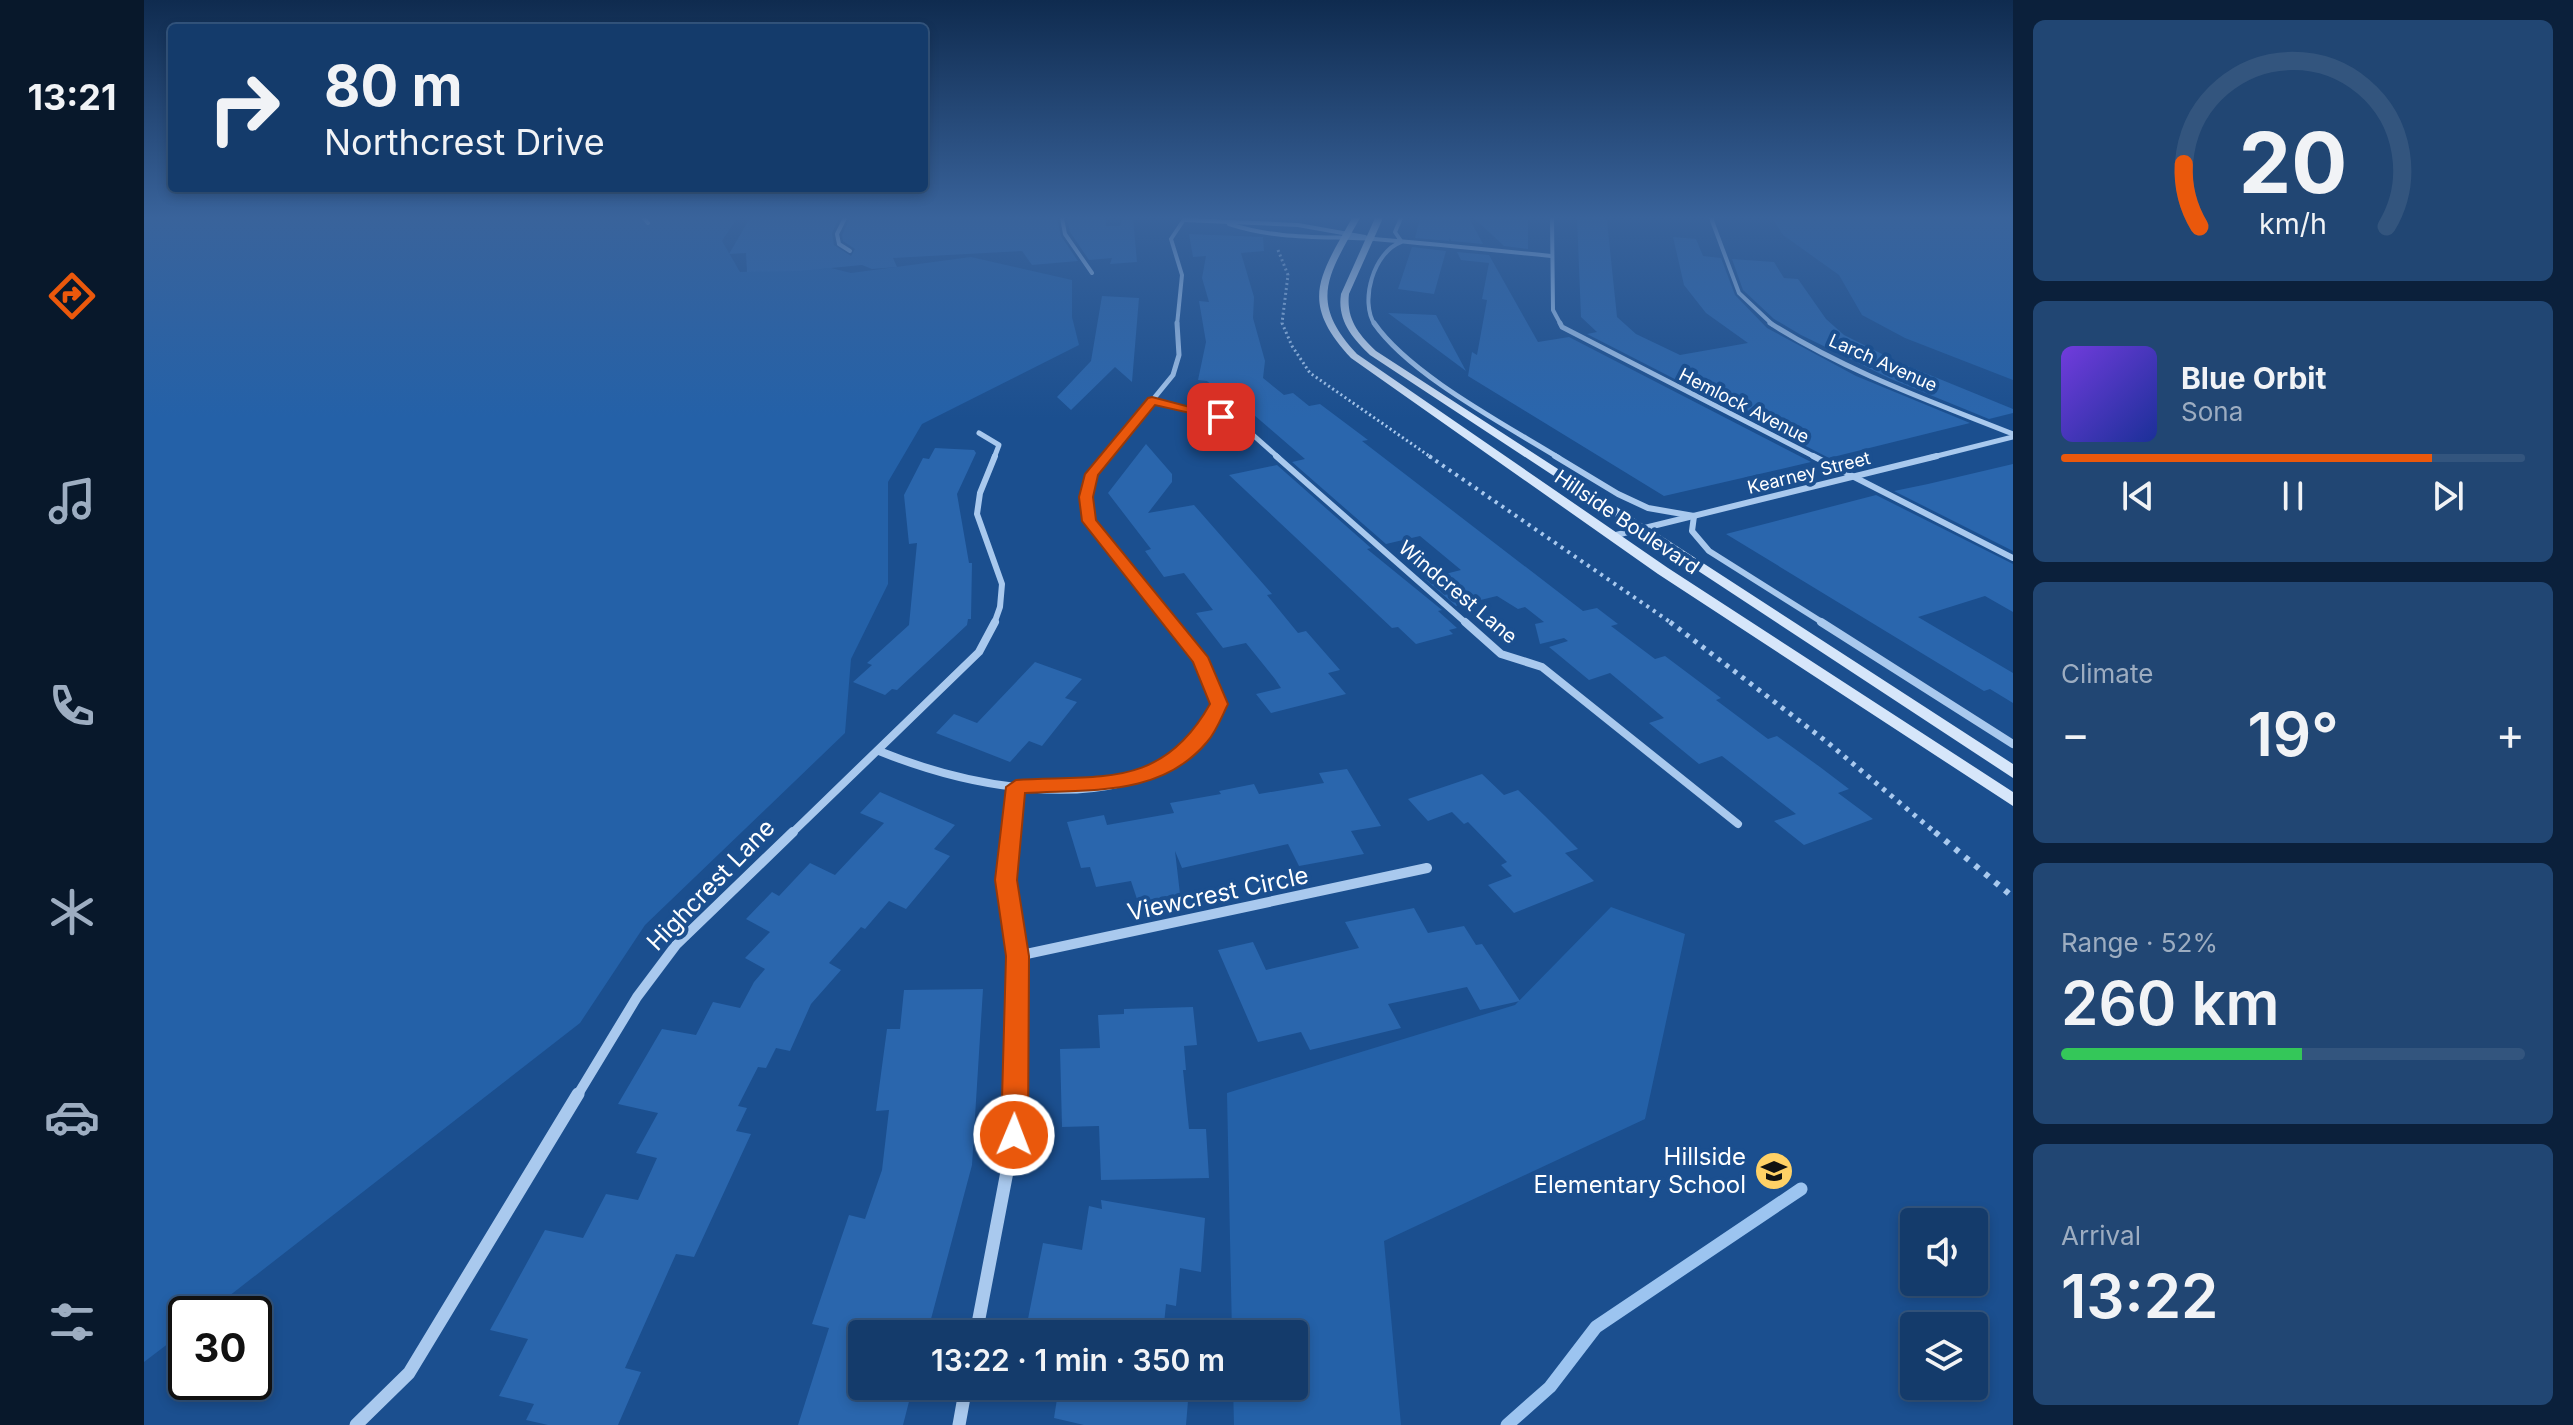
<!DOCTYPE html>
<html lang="en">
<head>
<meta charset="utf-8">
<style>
	:root { --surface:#143b6b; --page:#214673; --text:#f1f3f6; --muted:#9dadc1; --line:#33557e; --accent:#ea580c }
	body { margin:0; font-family:Inter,sans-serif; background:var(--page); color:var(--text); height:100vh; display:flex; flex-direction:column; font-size:30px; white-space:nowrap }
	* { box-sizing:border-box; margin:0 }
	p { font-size:26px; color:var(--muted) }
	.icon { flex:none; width:44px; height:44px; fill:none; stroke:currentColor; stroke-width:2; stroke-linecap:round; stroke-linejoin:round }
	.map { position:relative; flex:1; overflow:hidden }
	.panel { display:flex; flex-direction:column; gap:20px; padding:20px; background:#0b203b; width:560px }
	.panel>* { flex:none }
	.banner { position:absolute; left:24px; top:24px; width:760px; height:168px; border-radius:8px; box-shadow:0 4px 12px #0003,0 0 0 2px var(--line); background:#143b6b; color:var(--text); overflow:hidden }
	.buttons { position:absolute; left:1756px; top:1208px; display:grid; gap:16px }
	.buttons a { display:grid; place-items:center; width:88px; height:88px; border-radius:8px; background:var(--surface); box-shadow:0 4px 12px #0003,0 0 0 2px var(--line); font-size:40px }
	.speed { position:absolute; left:24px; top:1296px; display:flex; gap:16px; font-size:40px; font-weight:700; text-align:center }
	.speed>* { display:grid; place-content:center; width:104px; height:104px; border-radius:50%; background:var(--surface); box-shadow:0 4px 12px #0003,0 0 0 2px var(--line); line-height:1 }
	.speed .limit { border:4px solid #111; border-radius:12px; background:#fff; color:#111 }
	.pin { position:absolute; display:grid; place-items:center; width:68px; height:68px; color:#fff; margin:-34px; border-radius:16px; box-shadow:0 4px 12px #0006 }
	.me { position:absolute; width:88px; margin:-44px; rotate:1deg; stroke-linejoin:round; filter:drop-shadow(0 0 6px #0008) }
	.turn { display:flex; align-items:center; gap:28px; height:168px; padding:0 24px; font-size:36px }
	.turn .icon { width:104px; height:104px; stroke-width:2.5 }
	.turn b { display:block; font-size:56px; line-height:68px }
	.big { font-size:60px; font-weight:600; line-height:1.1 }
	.panel .card { flex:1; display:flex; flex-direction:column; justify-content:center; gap:12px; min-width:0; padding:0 28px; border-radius:12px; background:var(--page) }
	.panel .dial { align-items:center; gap:0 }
	.dial svg { height:208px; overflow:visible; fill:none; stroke:var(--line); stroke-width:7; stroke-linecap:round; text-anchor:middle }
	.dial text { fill:var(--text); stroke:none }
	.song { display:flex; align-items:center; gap:24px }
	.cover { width:96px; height:96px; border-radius:12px; background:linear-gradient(135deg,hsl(260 70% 55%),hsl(230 70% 35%)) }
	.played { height:8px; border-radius:4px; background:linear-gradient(90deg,var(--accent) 80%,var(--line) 80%) }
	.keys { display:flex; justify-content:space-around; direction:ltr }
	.heat { display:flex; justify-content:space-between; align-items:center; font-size:44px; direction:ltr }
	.charge { height:12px; border-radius:6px; background:linear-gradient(90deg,#34c759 52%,var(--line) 0) }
	.trip { position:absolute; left:704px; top:1320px; width:460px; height:80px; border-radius:8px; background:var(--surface); box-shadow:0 4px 12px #0003,0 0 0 2px var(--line); font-weight:600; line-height:80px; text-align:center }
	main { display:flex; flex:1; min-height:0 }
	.dock { display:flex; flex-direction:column; width:144px; justify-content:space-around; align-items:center; background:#08182b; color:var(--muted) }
	.dock .icon { width:56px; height:56px }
	.dock .active { color:var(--accent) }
	.dock b { font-size:36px; color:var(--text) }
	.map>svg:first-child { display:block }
	.green { fill:#2461a8 }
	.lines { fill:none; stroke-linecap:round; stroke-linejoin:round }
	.stream { stroke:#9cc4f0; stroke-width:13 }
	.building { fill:#2a66ad }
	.path-far3 { stroke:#a9c9ee; stroke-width:3; stroke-dasharray:2 3; stroke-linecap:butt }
	.path-far2 { stroke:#a9c9ee; stroke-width:4; stroke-dasharray:3 5; stroke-linecap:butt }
	.path-far1 { stroke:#a9c9ee; stroke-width:5; stroke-dasharray:4 6; stroke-linecap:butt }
	.path { stroke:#a9c9ee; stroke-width:6; stroke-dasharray:5 8; stroke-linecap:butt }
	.street-far5 { stroke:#a9c9ee; stroke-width:4 }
	.street-far4 { stroke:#a9c9ee; stroke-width:5 }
	.street-far3 { stroke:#a9c9ee; stroke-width:6 }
	.street-far2 { stroke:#a9c9ee; stroke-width:8 }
	.street-far1 { stroke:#a9c9ee; stroke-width:10 }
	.street { stroke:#a9c9ee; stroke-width:13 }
	.secondary { fill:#d6e6fa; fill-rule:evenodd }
	.route { fill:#ea580c; stroke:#983908; stroke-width:2 }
	.labels { text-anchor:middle; stroke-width:8; stroke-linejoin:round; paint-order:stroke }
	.far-street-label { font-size:18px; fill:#fff; stroke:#1b4f8f }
	.street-label { font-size:20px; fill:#fff; stroke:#1b4f8f }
	.near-street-label { font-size:24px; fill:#fff; stroke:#1b4f8f }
	.near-poi-label { font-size:24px; fill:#fff; stroke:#1b4f8f; text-anchor:end }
</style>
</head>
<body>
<main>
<nav class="dock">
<b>13:21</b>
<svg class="icon active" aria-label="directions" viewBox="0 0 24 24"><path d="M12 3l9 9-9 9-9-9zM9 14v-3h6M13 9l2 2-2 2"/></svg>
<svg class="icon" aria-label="music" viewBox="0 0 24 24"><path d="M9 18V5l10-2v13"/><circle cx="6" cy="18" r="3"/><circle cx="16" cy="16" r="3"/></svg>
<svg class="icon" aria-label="phone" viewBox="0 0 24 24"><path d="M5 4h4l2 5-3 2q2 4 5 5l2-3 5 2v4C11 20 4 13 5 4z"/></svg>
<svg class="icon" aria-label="climate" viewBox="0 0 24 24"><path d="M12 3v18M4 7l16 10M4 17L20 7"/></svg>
<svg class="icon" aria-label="car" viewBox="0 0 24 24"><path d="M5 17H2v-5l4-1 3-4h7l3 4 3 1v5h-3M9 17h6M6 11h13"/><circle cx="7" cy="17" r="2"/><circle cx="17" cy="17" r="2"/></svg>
<svg class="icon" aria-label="filters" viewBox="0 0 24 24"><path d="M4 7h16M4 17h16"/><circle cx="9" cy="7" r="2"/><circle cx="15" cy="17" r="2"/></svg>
</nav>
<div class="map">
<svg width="1869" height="1425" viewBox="0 0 1869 1425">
	<rect width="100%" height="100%" fill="#1b4f8f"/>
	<g class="green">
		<polygon points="0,218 593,218 578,241 596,272 687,268 707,273 827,257 928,280 928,317 935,345 778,424 744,482 744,584 707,659 701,733 501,925 436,1023 62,1314 42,1314 42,1330 0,1362"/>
		<polygon points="1628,218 1869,218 1869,380 1761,338 1718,315 1695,275 1639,235"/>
		<polygon points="1467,907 1541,934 1501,1119 1240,1241 1257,1425 1090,1425 1089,1386 1150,1386 1150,1334 1088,1334 1083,1093 1371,1005"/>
	</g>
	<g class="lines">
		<polyline class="stream" points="1363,1425 1406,1387 1452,1327 1657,1189"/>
	</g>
	<g class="building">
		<polygon points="606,218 695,218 688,233 690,245 707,256 711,249 699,241 698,235 706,218 913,218 917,236 934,261 888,265 878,251 749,258 753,267 728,269 718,265 656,271 603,272 602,253 585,254"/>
		<polygon points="923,218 962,218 962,226 976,226 978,218 989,218 993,262 966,264 968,258 945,260 926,232"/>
		<polygon points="1276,218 1325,218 1339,244 1307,241 1306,238 1305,241 1271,238"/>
		<polygon points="1330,218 1384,218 1384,249 1360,246"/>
		<polygon points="1433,218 1461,218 1463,221 1473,317 1492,334 1536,355 1604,343 1562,313 1540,285 1529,237 1552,239 1559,256 1577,258 1591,295 1623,328 1712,376 1826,423 1685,458 1443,334 1453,332 1437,317"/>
		<polygon points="1045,234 1119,237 1120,251 1097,253 1110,297 1109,318 1121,361 1119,378 1140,395 1149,393 1165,406 1176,404 1224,440 1218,441 1439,611 1453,608 1474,624 1467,626 1511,659 1521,656 1577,698 1572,700 1624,739 1633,736 1676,767 1705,789 1694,793 1729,819 1660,845 1630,821 1652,814 1578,756 1555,764 1505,723 1520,718 1466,673 1445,680 1405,647 1424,641 1420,638 1396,644 1391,624 1400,622 1381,607 1374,609 1353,596 1312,606 1281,579 1317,570 1276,536 1242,544 1148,462 1161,459 1095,402 1088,403 1063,381 1054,380 1062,342 1055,301 1065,302 1058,278 1062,256 1049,257"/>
		<polygon points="1268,247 1302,251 1290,294 1254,289"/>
		<polygon points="1313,252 1345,255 1394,342 1425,337 1667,462 1520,496 1324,376 1328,352 1333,355 1343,300 1338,299 1345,263 1317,260"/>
		<polygon points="1588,259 1630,262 1640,278 1654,279 1682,319 1700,335 1754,362 1869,409 1869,413 1845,419 1747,379 1657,335 1630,319 1599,290"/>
		<polygon points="958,296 995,298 988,382 971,367 927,410 913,397 947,361"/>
		<polygon points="1244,313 1292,315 1322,371"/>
		<polygon points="1002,444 1028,474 1028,482 1004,513 1050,505 1128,594 1123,595 1154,633 1162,631 1196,670 1184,673 1202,694 1127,713 1112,694 1137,688 1131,679 1102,643 1079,648 1052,613 1069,610 1040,573 1020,577 1001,551 1007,549 964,493"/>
		<polygon points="791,448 830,450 832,453 813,494 825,563 828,563 827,619 824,619 823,625 753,690 748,689 741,695 709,682 728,665 723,663 765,625 773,543 765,544 760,495 779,458 785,459"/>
		<polygon points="1869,464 1869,551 1750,491 1784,484"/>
		<polygon points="1133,465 1227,548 1223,549 1298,610 1294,611 1313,628 1305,630 1309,634 1272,644 1254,627 1248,628 1085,475"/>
		<polygon points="1732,495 1869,564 1869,612 1841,596 1774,617 1869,673 1869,703 1846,689 1840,691 1582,534"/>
		<polygon points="891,662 938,679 921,698 933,702 898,746 885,741 866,762 792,733 810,714 833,723"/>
		<polygon points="1203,769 1237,826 1207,831 1220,854 1155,866 1144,844 1038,868 1031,851 1036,894 994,902 987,881 952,887 946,867 937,868 923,822 960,815 963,825 1030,813 1026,803 1077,794 1075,791 1110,784 1115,794 1180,783 1175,773"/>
		<polygon points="1338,774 1360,795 1374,790 1401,816 1434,849 1421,853 1450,881 1370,913 1344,885 1368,876 1357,865 1363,862 1324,822 1320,824 1308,812 1284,821 1264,799"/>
		<polygon points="736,792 811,825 790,849 806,856 762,909 745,901 721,929 717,927 685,963 697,970 667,1004 646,1051 632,1048 622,1068 614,1067 594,1106 603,1108 592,1131 607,1134 550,1257 532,1254 481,1368 497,1372 474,1425 404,1425 382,1420 390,1404 355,1396 384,1339 346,1330 401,1230 439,1238 462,1194 494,1200 513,1158 492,1153 514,1113 474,1104 518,1029 552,1035 569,1002 596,1008 610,982 621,969 601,958 626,932 602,919 628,892 635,896 666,863 691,875 740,823 716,813"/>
		<polygon points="1270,908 1284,933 1320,926 1332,945 1338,944 1376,1001 1336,1010 1323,987 1244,1004 1257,1028 1166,1050 1157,1032 1114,1042 1074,950 1109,942 1122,970 1215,948 1201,922"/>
		<polygon points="839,989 828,1165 783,1334 718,1334 718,1386 769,1386 759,1425 654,1425 685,1328 668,1324 705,1215 721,1219 738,1170 745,1110 732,1111 743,1029 756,1029 760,990"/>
		<polygon points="1049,1007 1053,1045 1040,1046 1042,1070 1039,1070 1045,1129 1062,1129 1065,1178 957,1180 955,1126 918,1127 916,1049 956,1048 954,1015 980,1014 980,1009"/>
		<polygon points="957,1200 1061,1218 1057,1272 1036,1268 1032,1306 1022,1304 1019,1334 881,1334 899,1243 938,1250 945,1206 958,1209"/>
		<polygon points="915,1386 1029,1386 1045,1389 1042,1425 940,1425 910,1418"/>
	</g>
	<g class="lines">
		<polyline class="path-far3" points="1134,250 1144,275 1138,323 1148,346 1166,373 1288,458"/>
		<polyline class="path-far2" points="1285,456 1529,624"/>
		<polyline class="path-far1" points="1526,622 1683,742 1793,834"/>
		<polyline class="path" points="1791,832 1869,897"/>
		<g class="street-far5">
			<polyline points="500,218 504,223"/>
			<polyline points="701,218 693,234 695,244 706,251"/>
			<polyline points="918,218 921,234 948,273"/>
			<polyline points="1257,218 1251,232 1257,241"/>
			<polyline points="1408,218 1409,310 1417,325"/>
			<polyline points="1567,218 1595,293 1629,325"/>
			<polyline points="1040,220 1154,225 1221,237"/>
			<path d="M1085,224C1134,240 1180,236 1230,239C1289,244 1348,250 1407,256"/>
			<polyline points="1033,325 1038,275 1027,239 1041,218"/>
			<path d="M1231,325C1215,301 1230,252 1257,242"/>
		</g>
		<g class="street-far4">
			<path d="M1230,323C1266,375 1360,424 1415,458"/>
			<polyline points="1416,323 1418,327 1673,458"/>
			<path d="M1626,323C1701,371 1786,401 1869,434"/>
			<polyline points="1008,401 1077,417 1100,427 1135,458"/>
			<polyline points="835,433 855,445 850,458"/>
			<polyline points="961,458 1029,375 1035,355 1033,323"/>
			<polyline points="1785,458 1869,437"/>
		</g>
		<g class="street-far3">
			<path d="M963,456C948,474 938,492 945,518C948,533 1014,606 1028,624"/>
			<polyline points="1132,456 1323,624"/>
			<polyline points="1411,456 1474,494 1504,508 1550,516"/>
			<polyline points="1669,456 1869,558"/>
			<polyline points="1550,516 1548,531 1565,551 1681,624"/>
			<polyline points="1468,536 1793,456"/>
			<polyline points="850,624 856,607 858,584 833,514 836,493 851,456"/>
		</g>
		<g class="street-far2">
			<polyline points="1321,622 1357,654 1398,667 1594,824"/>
			<polyline points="1677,622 1869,744"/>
			<path d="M735,751C819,785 948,813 1030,761C1051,748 1063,725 1075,704L1058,661L1027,622"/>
			<polyline points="647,834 835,652 851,622"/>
			<polyline points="867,834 872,787"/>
		</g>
		<g class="street-far1">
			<polyline points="867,832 862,880 873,956 871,1096"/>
			<polyline points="873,956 1283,868"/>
			<polyline points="433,1096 493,997 532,945 649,832"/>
		</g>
		<g class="street">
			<polyline points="832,1334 870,1135 871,1094"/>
			<polyline points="212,1425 265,1373 434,1094"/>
			<polyline points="815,1425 822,1386"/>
		</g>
		<g class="secondary">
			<path d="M1208,218H1216C1185,274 1163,301 1213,354L1524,568L1869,792V806L1514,574L1207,358C1155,302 1175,277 1208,218Z"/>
			<path d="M1231,218H1239L1205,294C1202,319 1215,335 1232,351L1869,764V778L1226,355C1208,338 1193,320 1197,294Z"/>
		</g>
	</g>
	<linearGradient id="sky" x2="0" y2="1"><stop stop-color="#0f2b4f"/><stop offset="0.52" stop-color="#39639b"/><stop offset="1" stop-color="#39639b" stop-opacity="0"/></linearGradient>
	<rect width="1869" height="418" fill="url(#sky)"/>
	<path class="route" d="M1008,397L1084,417L1077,420L1011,405L954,475L949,497L952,520L1064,657L1084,704C1078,716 1072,732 1063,742C1017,797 946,789 881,793L873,880L885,956L884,1135L880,1144L870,1148L861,1144L857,1135L862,956L851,880L862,787L872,780C958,775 1018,789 1066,704L1049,662L938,521L935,497L941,474L1004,398Z"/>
	<defs>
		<g id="school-disc" transform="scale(2)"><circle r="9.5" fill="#ffd166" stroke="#1b4f8f"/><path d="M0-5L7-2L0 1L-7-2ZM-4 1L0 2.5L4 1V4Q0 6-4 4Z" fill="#111"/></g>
	</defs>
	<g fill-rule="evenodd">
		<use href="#school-disc" x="1630" y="1171"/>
	</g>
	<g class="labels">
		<g class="far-street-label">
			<text transform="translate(1739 363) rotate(24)" y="6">Larch Avenue</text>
			<text transform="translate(1600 406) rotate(27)" y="6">Hemlock Avenue</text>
			<text transform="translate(1665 473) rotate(-14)" y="6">Kearney Street</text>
		</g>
		<g class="street-label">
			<text transform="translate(1483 522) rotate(34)" y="7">Hillside Boulevard</text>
			<text transform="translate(1314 592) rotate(40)" y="7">Windcrest Lane</text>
		</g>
		<g class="near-street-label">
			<text transform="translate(567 885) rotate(-46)" y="8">Highcrest Lane</text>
			<text transform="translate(1074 894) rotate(-12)" y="8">Viewcrest Circle</text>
		</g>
		<g class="near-poi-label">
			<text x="1602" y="1165">Hillside<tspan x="1602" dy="28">Elementary School</tspan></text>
		</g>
	</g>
</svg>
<div class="buttons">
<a><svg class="icon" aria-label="sound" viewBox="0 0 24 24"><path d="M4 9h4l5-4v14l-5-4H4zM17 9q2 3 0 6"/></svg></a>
<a><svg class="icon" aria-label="layers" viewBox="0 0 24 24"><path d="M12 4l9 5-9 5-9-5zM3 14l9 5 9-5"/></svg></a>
</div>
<div class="speed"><div class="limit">30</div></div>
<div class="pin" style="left:1077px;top:417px;background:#d93025"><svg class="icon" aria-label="arrive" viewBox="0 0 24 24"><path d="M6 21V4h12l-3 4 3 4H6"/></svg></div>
<svg class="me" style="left:870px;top:1135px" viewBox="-20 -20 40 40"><circle r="17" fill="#ea580c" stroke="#fff" stroke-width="3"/><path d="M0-11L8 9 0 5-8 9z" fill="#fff"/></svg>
<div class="trip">13:22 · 1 min · 350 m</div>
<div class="banner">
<div class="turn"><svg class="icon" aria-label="right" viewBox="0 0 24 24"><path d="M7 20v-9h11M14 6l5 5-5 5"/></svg><div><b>80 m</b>Northcrest Drive</div></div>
</div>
</div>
<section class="panel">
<div class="card dial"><svg viewBox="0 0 100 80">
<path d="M14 69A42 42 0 1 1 86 69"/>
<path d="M14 69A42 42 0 0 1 8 45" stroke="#ea580c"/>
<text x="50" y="56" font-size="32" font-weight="700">20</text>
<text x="50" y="72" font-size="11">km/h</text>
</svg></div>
<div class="card">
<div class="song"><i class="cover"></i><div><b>Blue Orbit</b><p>Sona</p></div></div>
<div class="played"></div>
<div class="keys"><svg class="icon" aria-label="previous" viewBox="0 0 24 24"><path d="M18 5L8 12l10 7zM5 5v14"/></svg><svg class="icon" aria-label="pause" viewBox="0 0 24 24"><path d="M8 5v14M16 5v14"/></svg><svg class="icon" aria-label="next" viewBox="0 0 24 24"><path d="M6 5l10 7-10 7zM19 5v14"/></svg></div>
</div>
<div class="card"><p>Climate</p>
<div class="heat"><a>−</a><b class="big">19°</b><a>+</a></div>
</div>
<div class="card"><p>Range · 52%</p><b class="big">260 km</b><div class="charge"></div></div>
<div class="card"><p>Arrival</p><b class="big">13:22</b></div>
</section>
</main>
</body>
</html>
